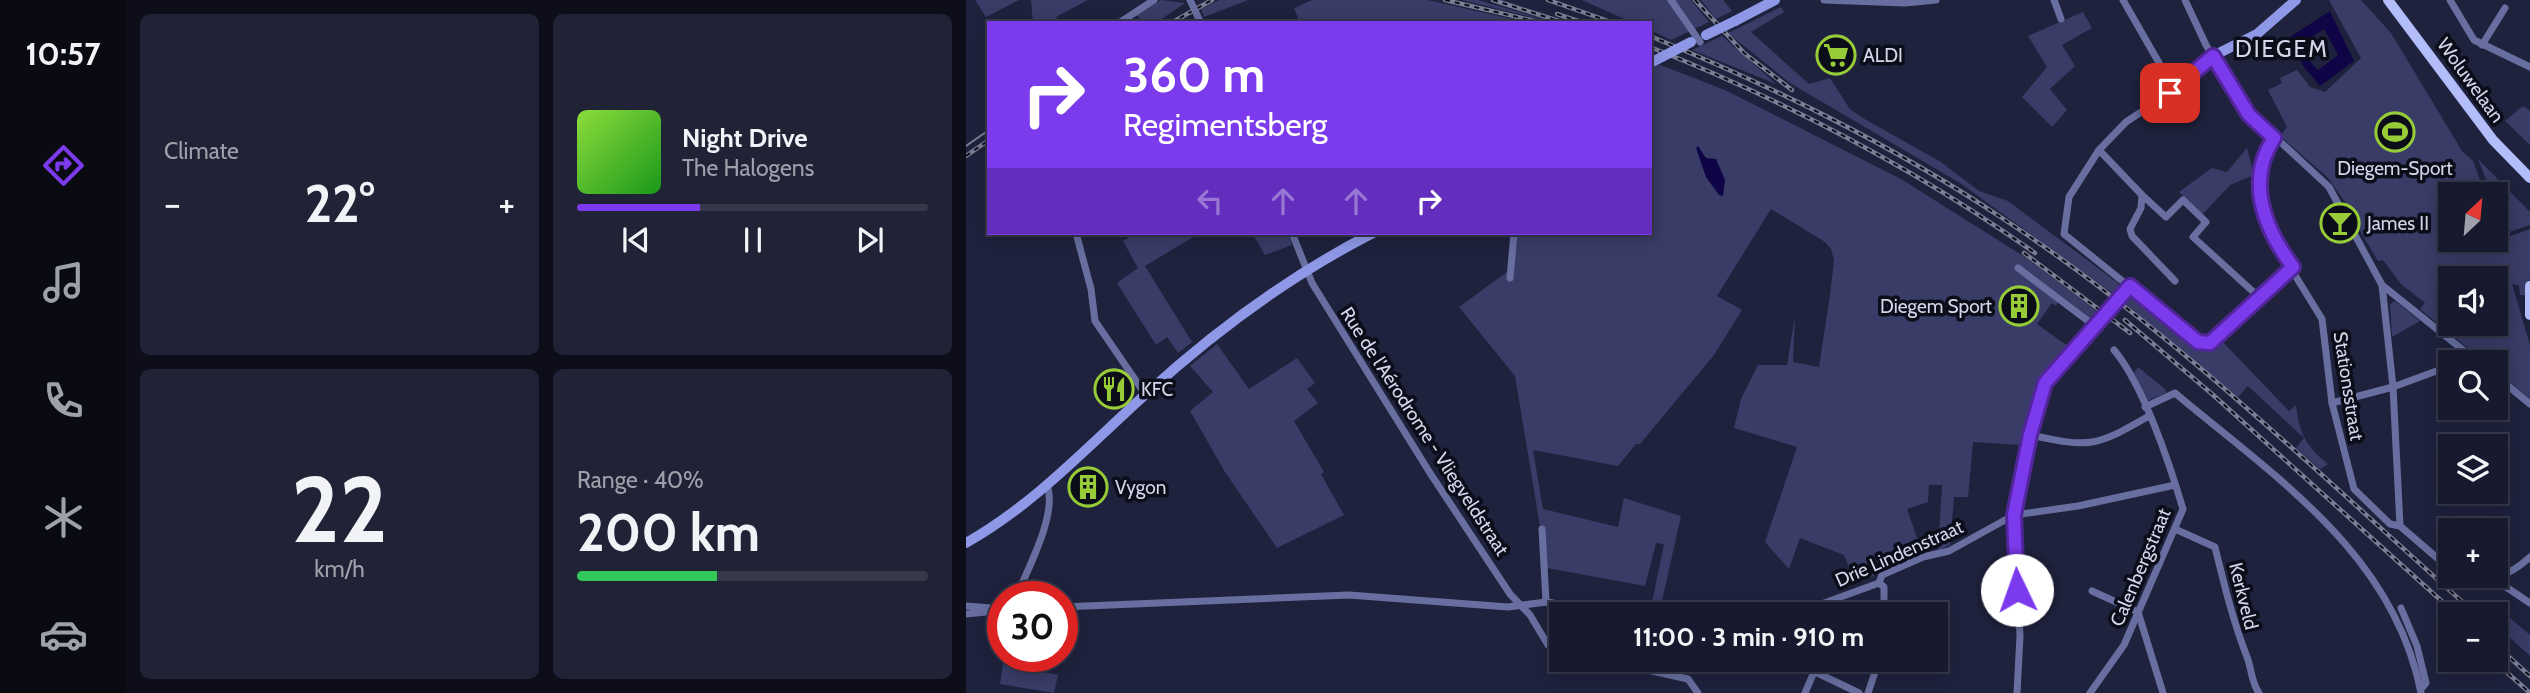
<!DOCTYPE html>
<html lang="en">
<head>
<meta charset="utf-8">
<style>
	:root { --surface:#171a2e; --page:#202336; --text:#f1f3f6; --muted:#9ea1aa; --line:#36384a; --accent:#7c3aed }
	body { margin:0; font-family:Cabin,sans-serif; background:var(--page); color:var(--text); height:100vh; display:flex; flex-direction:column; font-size:26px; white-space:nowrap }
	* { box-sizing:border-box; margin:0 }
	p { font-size:23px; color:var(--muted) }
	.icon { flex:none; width:38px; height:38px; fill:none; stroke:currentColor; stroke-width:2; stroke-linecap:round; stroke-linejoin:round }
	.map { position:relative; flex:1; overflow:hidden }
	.drawer { display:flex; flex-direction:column; gap:14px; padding:14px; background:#0d0e19; width:840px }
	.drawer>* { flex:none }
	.guide { position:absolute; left:21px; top:21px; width:665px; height:214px; border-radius:0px; box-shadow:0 4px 18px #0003,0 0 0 2px var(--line); background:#7c3aed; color:#fff; overflow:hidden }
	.needle { width:46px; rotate:26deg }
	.buttons { position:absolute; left:1472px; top:182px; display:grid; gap:14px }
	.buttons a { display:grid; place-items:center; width:70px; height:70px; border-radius:0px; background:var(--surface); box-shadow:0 4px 18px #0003,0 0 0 2px var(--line); font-size:35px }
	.speed { position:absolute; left:21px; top:581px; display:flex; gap:14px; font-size:35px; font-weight:700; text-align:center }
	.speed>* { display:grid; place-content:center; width:91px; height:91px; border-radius:50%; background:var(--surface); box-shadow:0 4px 18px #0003,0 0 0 2px var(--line); line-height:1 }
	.speed .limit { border:10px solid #d22; background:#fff; color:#111 }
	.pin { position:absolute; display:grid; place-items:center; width:60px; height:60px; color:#fff; margin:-30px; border-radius:14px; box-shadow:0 4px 10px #0006 }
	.me { position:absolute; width:77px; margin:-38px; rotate:357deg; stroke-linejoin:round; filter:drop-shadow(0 0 5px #0008) }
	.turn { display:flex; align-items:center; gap:24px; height:147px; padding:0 21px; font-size:32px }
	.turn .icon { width:91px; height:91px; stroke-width:2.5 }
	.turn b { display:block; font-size:49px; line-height:60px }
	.lanes { display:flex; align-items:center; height:66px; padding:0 21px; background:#0003; justify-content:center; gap:35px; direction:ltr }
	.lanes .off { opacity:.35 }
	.big { font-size:52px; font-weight:700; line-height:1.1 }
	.drawer .tile { flex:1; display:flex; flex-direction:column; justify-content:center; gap:10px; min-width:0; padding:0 24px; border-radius:10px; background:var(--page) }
	.drawer .dial { align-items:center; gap:0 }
	.dial b { font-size:91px; line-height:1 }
	.song { display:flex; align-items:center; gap:21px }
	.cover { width:84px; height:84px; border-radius:10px; background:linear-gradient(135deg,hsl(90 70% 55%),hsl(120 70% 35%)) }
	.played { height:7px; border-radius:4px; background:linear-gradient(90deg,var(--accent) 35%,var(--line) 35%) }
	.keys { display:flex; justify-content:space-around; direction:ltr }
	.heat { display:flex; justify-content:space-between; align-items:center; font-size:38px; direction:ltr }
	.charge { height:10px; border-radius:5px; background:linear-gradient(90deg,#34c759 40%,var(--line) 0) }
	.drawer .tiles { flex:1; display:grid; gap:14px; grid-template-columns:repeat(2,1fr) }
	.trip { position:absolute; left:583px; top:602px; width:399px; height:70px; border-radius:0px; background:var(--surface); box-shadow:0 4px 18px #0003,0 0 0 2px var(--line); font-weight:700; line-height:70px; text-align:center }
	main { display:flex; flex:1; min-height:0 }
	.dock { display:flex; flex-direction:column; width:126px; justify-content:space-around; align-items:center; background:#090a12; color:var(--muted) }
	.dock .icon { width:49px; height:49px }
	.dock .current { color:var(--accent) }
	.dock b { font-size:32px; color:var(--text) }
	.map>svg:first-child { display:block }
	.green { fill:#383c67; fill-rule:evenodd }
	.water { fill:#0f0445; fill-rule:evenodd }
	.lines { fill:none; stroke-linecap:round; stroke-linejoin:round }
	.street { stroke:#686fa0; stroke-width:7 }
	.secondary { stroke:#8e98e7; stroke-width:10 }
	.primary { stroke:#b3bdfa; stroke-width:10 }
	.tram { stroke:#7b7e94; stroke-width:2 }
	.rail-casing { stroke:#7b7e94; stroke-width:4.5 }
	.rail { stroke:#0b0d19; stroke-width:2; stroke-dasharray:5; stroke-linecap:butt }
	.street-bridge { stroke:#686fa0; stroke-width:7 }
	.secondary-bridge { stroke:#8e98e7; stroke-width:10 }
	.route-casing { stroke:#51269a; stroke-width:18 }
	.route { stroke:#7c3aed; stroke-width:12 }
	.labels { text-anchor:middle; stroke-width:7; stroke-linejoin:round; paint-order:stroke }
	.poi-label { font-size:19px; fill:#d3d7e9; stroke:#0b0d19; text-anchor:start }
	.street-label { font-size:19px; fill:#d3d7e9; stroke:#0b0d19 }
	.quarter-label { font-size:23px; letter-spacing:2px; fill:#d3d7e9; stroke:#0b0d19 }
</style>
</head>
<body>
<main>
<nav class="dock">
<b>10:57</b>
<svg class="icon current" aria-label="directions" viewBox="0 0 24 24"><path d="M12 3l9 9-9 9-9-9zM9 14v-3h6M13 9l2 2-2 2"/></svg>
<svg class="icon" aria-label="music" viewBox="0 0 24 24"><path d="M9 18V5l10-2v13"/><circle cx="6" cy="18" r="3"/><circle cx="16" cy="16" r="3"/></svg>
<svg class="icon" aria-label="phone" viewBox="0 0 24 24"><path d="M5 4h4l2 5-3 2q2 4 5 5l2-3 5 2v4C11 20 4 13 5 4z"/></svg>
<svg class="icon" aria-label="climate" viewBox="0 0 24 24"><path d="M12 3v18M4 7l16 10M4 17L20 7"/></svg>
<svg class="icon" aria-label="car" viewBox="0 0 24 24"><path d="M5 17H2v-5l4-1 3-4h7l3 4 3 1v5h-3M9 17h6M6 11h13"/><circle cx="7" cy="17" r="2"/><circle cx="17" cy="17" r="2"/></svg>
</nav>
<section class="drawer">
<div class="tiles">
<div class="tile"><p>Climate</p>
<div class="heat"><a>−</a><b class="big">22°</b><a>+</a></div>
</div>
<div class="tile">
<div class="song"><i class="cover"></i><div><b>Night Drive</b><p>The Halogens</p></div></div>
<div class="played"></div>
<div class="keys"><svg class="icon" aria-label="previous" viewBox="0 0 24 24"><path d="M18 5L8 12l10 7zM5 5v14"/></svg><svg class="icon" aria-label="pause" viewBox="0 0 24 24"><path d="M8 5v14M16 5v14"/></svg><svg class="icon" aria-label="next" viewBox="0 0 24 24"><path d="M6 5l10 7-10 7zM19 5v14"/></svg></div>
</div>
<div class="tile dial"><b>22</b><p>km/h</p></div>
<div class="tile"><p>Range · 40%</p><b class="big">200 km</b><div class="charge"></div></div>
</div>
</section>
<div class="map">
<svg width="1564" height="693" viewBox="0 0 1564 693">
	<rect width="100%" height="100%" fill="#1f223d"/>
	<g class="green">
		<polygon points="9,0 53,0 20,17"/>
		<polygon points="65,0 122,0 90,17 93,23 67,23"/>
		<polygon points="195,0 219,3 190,23 176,23 171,15"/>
		<polygon points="253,0 282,0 238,17 235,9"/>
		<polygon points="346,0 462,0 563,23 334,23 328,8"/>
		<polygon points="496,0 512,0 587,22 586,22"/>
		<polygon points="616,0 725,0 743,22 705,40 684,30 684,23 667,23"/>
		<polygon points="735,0 757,0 766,11 750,19"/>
		<path d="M1363,0H1395L1425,33L1496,151L1507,161L1519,194H1484V240H1530V222L1537,239L1564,229V279L1559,295H1554L1553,285L1546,284L1564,345V400L1530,370V362H1519L1454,309L1459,303L1435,284L1417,260L1412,261L1387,219L1390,217L1361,177L1314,136L1321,127L1302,90L1316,83L1314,78L1331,70L1344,87L1359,92L1395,58ZM1484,278H1530V324H1484Z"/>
		<polygon points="815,7 818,12 785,32 843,84 864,78 884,109 895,117 975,162 1013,191 1042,201 1152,283 1153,290 1149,295 994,183 824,83 762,33"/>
		<polygon points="1117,12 1126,28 1096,45 1109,66 1084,89 1101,110 1086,127 1056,97 1081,67 1062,36"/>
		<polygon points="756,36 810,84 726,50"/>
		<polygon points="684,61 759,90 935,179 1062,259 1133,313 1124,324 1093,301 1090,306 1086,303 1071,324 1103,347 1074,377 1055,445 1007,442 1002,497 988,497 984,545 972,551 976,485 963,485 962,502 941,509 957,555 890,583 878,555 834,538 823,569 799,542 831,447 768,428 775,399 792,365 821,365 829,316 827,362 853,367 864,295 868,260 865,249 859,242 805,209 751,296 776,310 748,355 674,444 670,444 652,466 567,450 577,509 652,527 658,498 715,516 693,614 684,612 698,544 690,543 679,586 581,568 549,376 493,307 545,269 549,233 684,233"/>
		<polygon points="1557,106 1564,111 1564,145 1539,121"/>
		<polygon points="1281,148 1288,175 1264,185 1236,215 1213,192 1246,168 1261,172"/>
		<polygon points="1512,159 1564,212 1564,225 1540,233 1530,204 1530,194 1526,194"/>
		<polygon points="171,233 234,233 179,266 226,342 212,353 201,337 190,345 151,283 172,268 157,241"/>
		<polygon points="286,233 322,233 326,245 299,255"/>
		<path d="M1169,295L1230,348H1243L1255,340L1323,411L1330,405C1333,432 1340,447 1362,464L1354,469L1330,448L1338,438L1282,386L1272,397L1160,304Z"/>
		<polygon points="1429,301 1454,321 1426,337 1424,304"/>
		<polygon points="251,344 283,389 331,358 349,383 341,389 352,403 328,421 358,472 355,474 378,515 311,548 259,472 224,411 247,392 224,366"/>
		<polygon points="1172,367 1199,389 1200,393 1181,401 1168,373"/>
		<polygon points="1532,608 1564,635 1564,656 1530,625"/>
		<polygon points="37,664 92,675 88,693 34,684"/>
	</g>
	<g class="water">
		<path d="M1364,11L1388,61L1354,86L1338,67L1324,37ZM1358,29L1372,55L1352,70L1338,55L1341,52L1336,43Z"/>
		<polygon points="732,146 740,158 750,159 759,180 757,196 753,195 740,177 730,148"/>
	</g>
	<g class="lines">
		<g class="street">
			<polyline points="705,0 734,42"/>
			<polyline points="858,0 939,3 970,0"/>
			<polyline points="1088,0 1095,19"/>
			<polyline points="1157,0 1208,89"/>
			<polyline points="1219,0 1240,45 1279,109 1363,187 1416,285 1427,387 1434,526"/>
			<polyline points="1484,0 1508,40 1564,67"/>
			<polyline points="153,23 188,0"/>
			<polyline points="1516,45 1539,8"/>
			<polyline points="1247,56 1204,93 1160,122 1133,150 1103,197 1098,234 1232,342 1244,343 1253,336 1327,267"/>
			<polyline points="1308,138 1298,157 1294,176 1303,233 1356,319 1366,403 1388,489 1424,524 1434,526 1484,569"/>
			<polyline points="1133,150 1176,195 1175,208 1164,229 1166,236 1209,281"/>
			<polyline points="1176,195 1200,217 1217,200 1240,222 1227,237 1294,298"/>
			<polyline points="110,233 125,289 129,321 179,394"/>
			<polyline points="326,233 346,283 464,473 544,594 564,615 582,645 595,650"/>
			<polyline points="1052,268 1130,327"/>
			<polyline points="544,278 548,233"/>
			<polyline points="1416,285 1512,362"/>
			<polyline points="1494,362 1507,358"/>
			<polyline points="1530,376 1564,404"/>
			<polyline points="1366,403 1427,387 1484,366"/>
			<path d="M1179,407L1209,393C1310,478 1428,554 1455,693"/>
			<path d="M1064,435C1125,448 1129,447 1183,416"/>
			<polyline points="576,529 580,602"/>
			<path d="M1209,529L1249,547C1258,584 1267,621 1281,657C1286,670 1285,682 1293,693"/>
			<path d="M1498,576C1524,584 1544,575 1564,557"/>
			<polyline points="1528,579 1564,603"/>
			<polyline points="913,583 918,587 918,614"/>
			<polyline points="1126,591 1172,612 1197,693"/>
			<path d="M50,597C61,571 92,513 81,486"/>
			<polyline points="0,606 37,609"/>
			<polyline points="96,607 383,595 542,607 580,602 660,614"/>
			<polyline points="1435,608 1451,646 1460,683 1455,689"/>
			<polyline points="0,614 20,612"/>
			<polyline points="828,614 913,583 916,575 957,557 983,551 1048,515 1112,506 1209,485"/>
			<polyline points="637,660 722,679 732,693"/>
			<polyline points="824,660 893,693"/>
			<polyline points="839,693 848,672"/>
			<polyline points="902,693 913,660"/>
			<polyline points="1051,693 1054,636 1048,515 1064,435 1079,383 1138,318"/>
			<path d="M1124,693L1158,645L1217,509C1204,465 1177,384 1148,350"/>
		</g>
		<g class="secondary">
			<polyline points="769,21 809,0"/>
			<polyline points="1247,56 1291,34 1330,0"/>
			<path d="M0,543C69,504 122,446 181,393C249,331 325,275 407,233"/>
		</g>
		<g class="primary">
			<polyline points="1422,0 1527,140 1564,178"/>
			<polyline points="1564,286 1564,315"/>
		</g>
		<polyline class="tram" points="0,146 23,130"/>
		<g class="rail-casing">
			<g id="rail">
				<polyline points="479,0 577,23"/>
				<polyline points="527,0 599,23"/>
				<polyline points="582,0 648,23"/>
				<polyline points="729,0 778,53 826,90"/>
				<polyline points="591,14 618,23"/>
				<polyline points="205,23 246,0"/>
				<path d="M684,36C807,87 925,144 1036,218C1208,331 1357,478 1510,614"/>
				<path d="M684,47C820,101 950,169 1069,253"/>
				<polyline points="0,156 23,140"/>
				<polyline points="1058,253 1164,333"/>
				<polyline points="1159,320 1246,394 1490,614"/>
				<polyline points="1530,645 1564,676"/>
				<polyline points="1527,660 1564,693"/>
			</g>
		</g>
		<use href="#rail" class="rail"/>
		<g class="street-bridge">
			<polyline points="224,0 233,19"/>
			<polyline points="1138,318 1154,298"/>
		</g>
		<g class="secondary-bridge">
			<polyline points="740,35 769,21"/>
			<polyline points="688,61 725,42"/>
		</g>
	</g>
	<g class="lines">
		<g class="route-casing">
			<path id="route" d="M1051,590L1048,515L1064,435L1079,383L1164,286L1232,342L1244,343L1327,267C1299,229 1279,182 1308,138L1283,115L1247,56L1204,93"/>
		</g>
		<use href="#route" class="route"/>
	</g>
	<defs>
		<g id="supermarket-ring" transform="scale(2.0125)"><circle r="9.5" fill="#0b0d19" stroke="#97cc38" stroke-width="1.5"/><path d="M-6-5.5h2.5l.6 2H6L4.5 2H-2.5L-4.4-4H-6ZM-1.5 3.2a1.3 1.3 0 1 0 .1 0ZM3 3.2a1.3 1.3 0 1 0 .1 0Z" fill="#97cc38"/></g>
		<g id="stadium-ring" transform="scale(2.0125)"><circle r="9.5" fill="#0b0d19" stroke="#97cc38" stroke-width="1.5"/><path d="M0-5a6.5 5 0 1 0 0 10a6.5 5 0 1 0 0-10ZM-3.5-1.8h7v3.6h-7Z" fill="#97cc38"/></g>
		<g id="bar-ring" transform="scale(2.0125)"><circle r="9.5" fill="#0b0d19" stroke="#97cc38" stroke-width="1.5"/><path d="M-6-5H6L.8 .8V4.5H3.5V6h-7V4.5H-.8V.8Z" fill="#97cc38"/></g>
		<g id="building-ring" transform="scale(2.0125)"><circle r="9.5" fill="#0b0d19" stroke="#97cc38" stroke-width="1.5"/><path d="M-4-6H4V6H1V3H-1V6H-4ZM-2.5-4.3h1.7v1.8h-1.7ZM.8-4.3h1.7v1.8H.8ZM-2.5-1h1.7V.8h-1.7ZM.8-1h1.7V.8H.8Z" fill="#97cc38"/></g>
		<g id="restaurant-ring" transform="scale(2.0125)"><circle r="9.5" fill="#0b0d19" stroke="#97cc38" stroke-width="1.5"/><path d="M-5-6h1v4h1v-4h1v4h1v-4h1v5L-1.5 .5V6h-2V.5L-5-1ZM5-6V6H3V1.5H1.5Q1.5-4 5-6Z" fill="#97cc38"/></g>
	</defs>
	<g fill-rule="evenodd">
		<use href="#supermarket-ring" x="870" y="55"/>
		<use href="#stadium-ring" x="1429" y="132"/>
		<use href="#bar-ring" x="1374" y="223"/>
		<use href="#building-ring" x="1053" y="306"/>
		<use href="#restaurant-ring" x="148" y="389"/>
		<use href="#building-ring" x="122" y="487"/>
	</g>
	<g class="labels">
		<g class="poi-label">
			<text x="897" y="62">ALDI</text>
			<text x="1429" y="175" text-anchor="middle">Diegem-Sport</text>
			<text x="1401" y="230">James II</text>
			<text x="1026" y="313" text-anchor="end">Diegem Sport</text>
			<text x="175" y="396">KFC</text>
			<text x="149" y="494">Vygon</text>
		</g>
		<g class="street-label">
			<text transform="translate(1505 80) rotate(54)" y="7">Woluwelaan</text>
			<text transform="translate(1383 386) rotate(81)" y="7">Stationsstraat</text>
			<text transform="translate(459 431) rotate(57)" y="7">Rue de l'Aérodrome - Vliegveldstraat</text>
			<text transform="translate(933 553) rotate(-24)" y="7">Drie Lindenstraat</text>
			<text transform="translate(1174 567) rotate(-67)" y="7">Calenbergstraat</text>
			<text transform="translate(1278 596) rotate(76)" y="7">Kerkveld</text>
		</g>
		<g class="quarter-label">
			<text x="1316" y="57">DIEGEM</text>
		</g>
	</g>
</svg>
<div class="buttons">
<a><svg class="needle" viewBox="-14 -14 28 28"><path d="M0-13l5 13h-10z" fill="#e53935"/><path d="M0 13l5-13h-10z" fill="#9ea1aa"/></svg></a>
<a><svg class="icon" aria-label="sound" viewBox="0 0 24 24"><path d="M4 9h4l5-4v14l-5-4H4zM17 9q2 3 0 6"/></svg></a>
<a><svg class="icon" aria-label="search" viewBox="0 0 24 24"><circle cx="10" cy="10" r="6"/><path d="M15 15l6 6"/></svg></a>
<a><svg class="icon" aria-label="layers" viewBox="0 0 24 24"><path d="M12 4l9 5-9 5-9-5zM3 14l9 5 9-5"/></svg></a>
<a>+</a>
<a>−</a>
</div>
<div class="speed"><div class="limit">30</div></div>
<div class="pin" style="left:1204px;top:93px;background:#d93025"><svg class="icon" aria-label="arrive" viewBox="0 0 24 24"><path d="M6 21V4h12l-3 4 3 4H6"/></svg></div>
<svg class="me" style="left:1051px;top:590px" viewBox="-20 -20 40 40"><circle r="19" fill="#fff"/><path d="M0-13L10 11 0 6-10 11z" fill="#7c3aed"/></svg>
<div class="trip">11:00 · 3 min · 910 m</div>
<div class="guide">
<div class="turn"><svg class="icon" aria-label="right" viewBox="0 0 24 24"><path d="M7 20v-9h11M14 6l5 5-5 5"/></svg><div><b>360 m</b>Regimentsberg</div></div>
<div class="lanes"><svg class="icon off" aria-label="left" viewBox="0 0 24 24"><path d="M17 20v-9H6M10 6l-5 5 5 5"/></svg><svg class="icon off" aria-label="ahead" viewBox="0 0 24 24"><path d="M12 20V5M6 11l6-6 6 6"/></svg><svg class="icon off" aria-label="ahead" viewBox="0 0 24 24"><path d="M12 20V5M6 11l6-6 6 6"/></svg><svg class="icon" aria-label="right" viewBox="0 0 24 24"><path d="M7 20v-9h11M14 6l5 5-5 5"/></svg></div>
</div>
</div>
</main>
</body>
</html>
